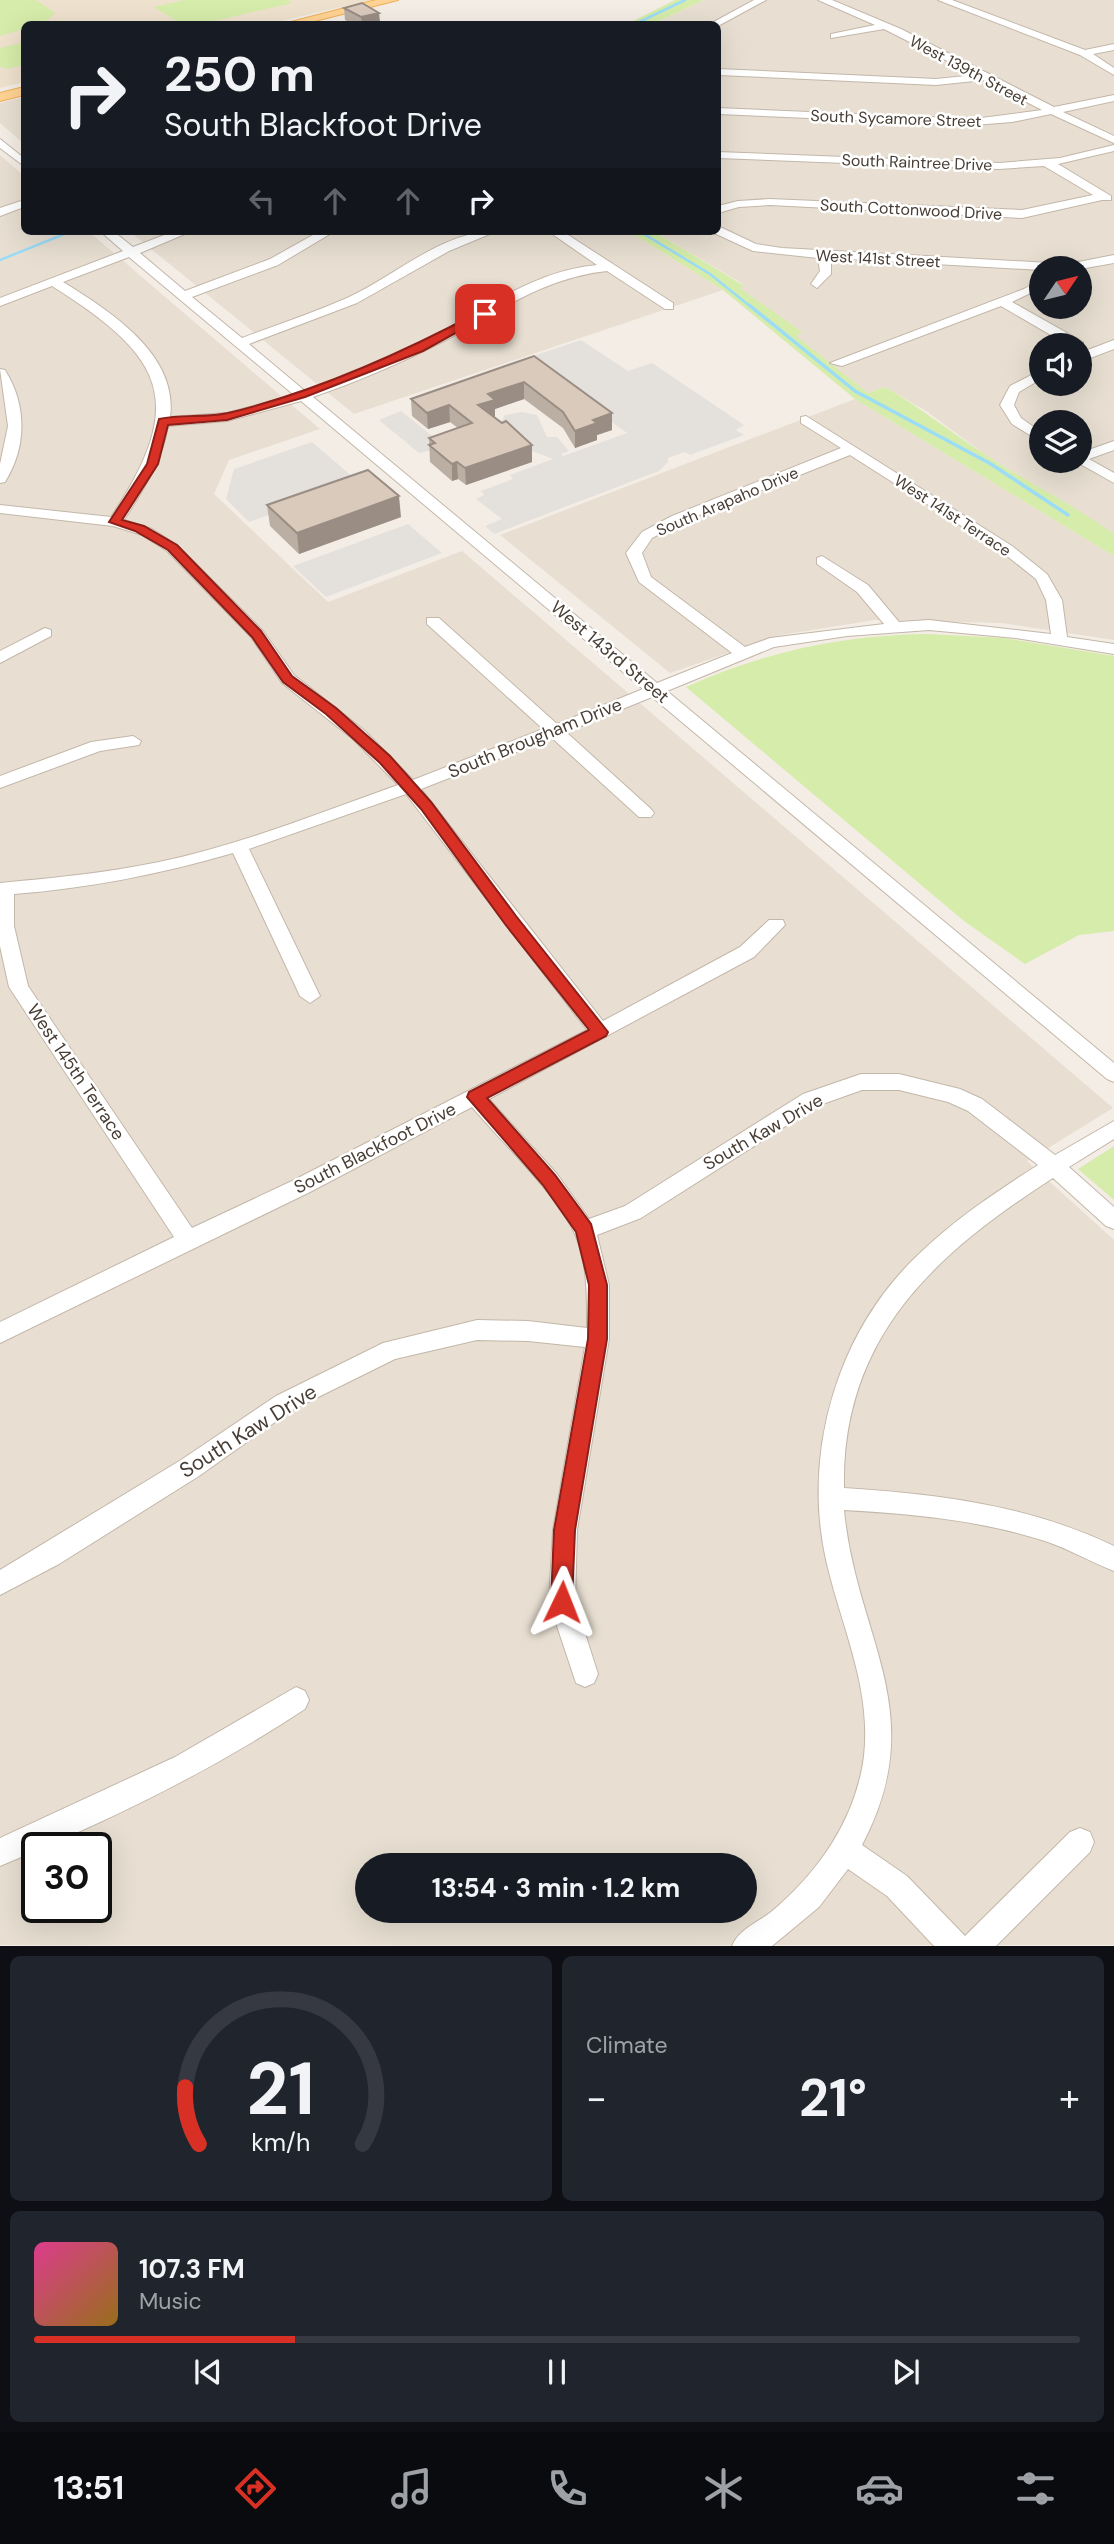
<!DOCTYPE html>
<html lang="en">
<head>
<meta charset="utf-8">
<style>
	:root { --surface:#171b24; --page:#20242c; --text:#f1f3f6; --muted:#9ea1a6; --line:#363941; --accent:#d93025 }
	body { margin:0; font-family:"DM Sans",sans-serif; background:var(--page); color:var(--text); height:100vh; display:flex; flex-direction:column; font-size:26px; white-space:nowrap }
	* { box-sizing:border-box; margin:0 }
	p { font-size:23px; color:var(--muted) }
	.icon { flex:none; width:38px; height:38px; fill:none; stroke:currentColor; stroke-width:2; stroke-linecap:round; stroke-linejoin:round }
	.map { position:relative; height:1946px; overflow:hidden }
	.sheet { display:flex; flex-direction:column; gap:10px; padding:10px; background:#0d0f14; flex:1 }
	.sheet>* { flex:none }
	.guide { position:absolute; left:21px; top:21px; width:700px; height:214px; border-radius:10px; box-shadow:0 7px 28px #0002; background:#171b24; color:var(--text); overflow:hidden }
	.needle { width:46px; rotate:55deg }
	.fabs { position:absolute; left:1029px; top:256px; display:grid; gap:14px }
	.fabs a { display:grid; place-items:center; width:63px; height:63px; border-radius:50%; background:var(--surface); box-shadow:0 7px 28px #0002; font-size:35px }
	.speed { position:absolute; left:21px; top:1832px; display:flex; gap:14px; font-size:35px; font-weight:700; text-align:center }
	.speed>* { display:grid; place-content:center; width:91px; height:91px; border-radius:50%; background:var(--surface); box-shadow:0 7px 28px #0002; line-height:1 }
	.speed .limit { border:4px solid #111; border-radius:10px; background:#fff; color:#111 }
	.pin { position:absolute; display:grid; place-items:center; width:60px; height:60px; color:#fff; margin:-30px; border-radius:14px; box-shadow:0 4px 10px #0006 }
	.me { position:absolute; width:77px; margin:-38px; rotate:2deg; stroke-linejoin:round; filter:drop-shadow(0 0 5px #0008) }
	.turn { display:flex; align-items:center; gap:24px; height:147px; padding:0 28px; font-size:32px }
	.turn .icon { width:91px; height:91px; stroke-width:2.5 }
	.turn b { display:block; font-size:49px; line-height:60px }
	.lanes { display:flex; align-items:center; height:66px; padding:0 28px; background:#0003; justify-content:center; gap:35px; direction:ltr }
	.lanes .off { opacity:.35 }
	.big { font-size:52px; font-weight:700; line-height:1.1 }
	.sheet .widget { flex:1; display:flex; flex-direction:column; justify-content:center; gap:10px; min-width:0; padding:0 24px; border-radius:10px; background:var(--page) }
	.sheet .dial { align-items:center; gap:0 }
	.dial svg { height:182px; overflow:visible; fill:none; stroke:var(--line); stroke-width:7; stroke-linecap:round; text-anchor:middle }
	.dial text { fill:var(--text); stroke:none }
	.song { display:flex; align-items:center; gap:21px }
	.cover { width:84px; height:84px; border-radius:10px; background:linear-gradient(135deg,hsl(330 70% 55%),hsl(40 70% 35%)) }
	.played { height:7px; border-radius:4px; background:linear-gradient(90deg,var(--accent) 25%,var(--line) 25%) }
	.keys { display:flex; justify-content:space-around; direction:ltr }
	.heat { display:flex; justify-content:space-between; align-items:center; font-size:38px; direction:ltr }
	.sheet .tiles { flex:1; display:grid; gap:10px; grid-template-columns:1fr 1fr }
	.widget:last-child { grid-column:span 2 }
	.trip { position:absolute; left:355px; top:1853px; width:402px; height:70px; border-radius:35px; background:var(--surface); box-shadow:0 7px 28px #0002; font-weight:700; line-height:70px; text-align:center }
	.tab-bar { display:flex; height:112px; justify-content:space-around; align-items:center; background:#090b0e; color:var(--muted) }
	.tab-bar .icon { width:49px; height:49px }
	.tab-bar .active { color:var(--accent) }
	.tab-bar b { font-size:32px; color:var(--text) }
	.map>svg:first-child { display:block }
	.residential { fill:#e8dfd2; fill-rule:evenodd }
	.education { fill:#eee1cd }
	.green { fill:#d6ecaa }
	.parking { fill:#e4e1dd }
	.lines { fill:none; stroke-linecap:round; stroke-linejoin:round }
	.stream-far1 { stroke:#9bdcf7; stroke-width:2.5 }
	.stream { stroke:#9bdcf7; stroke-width:3.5 }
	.minor-casing { stroke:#c3b7a9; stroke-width:2 }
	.major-casing { stroke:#eeaf59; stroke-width:2 }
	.minor { fill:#fff; fill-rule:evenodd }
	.major { fill:#ffd393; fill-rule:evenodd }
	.wall { fill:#bbaea2 }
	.shaded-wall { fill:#998d84 }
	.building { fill:#dacabc; stroke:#998d84; stroke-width:2 }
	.route { fill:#d93025; stroke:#8d1f18; stroke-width:2 }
	.labels { text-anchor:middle; stroke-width:5; stroke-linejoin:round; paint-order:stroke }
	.far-street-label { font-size:16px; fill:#473d34; stroke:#fff }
	.street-label { font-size:18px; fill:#473d34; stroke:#fff }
	.near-street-label { font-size:21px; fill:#473d34; stroke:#fff }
</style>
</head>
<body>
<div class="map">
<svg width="1114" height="1946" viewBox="0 0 1114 1946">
	<rect width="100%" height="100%" fill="#f4ede5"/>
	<g class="residential">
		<path d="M704,0H818L926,48L1006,92L1114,143V534L987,456L926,411L885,387L868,393L795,336L801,332L740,289L743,284L653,231H718V24H653ZM1041,268H1080V306H1041ZM1041,345H1080V383H1041ZM1041,422H1080V460H1041Z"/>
		<polygon points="832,0 1114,0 1114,136 1043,104"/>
		<polygon points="24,97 24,144 0,123 0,103"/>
		<path d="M0,155L24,176V231H88L320,429L229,460L214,494L328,602L462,551L1113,1108L1027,1161L1114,1240V1945H0ZM37,1848H96V1908H37ZM368,1866H746V1911H368Z"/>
		<polygon points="129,231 628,231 723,290 354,414"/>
		<polygon points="855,399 1114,556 1114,640 1001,623 875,620 781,635 670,673 500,535"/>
	</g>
	<polygon class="education" points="0,0 371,0 268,24 24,24 24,82 0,88"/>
	<g class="green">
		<path d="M0,0H36L55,13C47,23 37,24 24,24V29L0,36Z"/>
		<polygon points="185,0 287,0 292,3 201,24 181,24 154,7"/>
		<polygon points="675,0 704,0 653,24 627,24"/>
		<polygon points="24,42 24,65 5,69 0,66 0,48"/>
		<path d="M628,231H653L743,285L741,289L802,332L796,336L868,393L885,387C921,408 953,434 989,457C1030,484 1074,505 1114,534V556L855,399L723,290Z"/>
		<path d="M928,634L1004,638L1114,656V931L1079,935L1025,964L964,921L686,687C763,652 843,635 928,634Z"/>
		<polygon points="1114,1146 1114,1200 1078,1169"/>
	</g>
	<g class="parking">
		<polygon points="581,340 628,371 652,363 744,425 736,430 744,435 690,455 685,452 668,458 668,462 659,471 494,534 485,526 502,519 476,499 484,495 481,491 513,479 510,475 553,459 532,451 500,424 505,415 522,412 537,415 547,437 557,437 569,451 561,454 563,456 627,433 524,359"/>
		<polygon points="401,411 441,443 437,449 419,453 379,420"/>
		<polygon points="312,442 360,483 249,522 226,499 234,469"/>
		<polygon points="408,524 442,553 326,597 293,566"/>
	</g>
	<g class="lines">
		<g class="stream-far1">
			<polyline points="635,24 685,0"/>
			<polyline points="639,231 710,274 751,307"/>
			<polyline points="0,260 72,231"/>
		</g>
		<polyline class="stream" points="749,305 855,391 991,464 1068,515"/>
		<g class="minor-casing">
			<g id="minor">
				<polygon points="754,0 766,0 718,26 710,24"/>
				<polygon points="818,0 832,0 901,29 1054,107 1114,95 1114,101 1063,112 1114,136 1114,143 1051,114 1012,122 974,125 718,114 718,108 974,119 1042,110 984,80 936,85 718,75 718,69 936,79 975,75 884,29 831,38 831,34 875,25"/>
				<polygon points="938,0 952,0 1085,50 1114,44 1114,50 1093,54 1114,68 1114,75 1080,55"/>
				<polygon points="0,139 24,158 24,166 0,148"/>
				<polygon points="1114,145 1114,151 1058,164 1111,196 1111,200 1102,200 1022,218 770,205 739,207 718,213 718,206 738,201 770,199 1022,210 1093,195 1044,166 999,169 718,158 718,152 999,163 1060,158"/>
				<polygon points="24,200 24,207 0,216 0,208"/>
				<polygon points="718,226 756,244 782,248 1068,264 1114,255 1114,263 1080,269 1041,268 1041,270 831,258 831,274 817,288 811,284 820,271 818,258 753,251 714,233"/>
				<path d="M100,231H113L133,247L175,231H192L140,253L185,291L270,259L320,231H335L278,265L192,297L242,338C277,325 313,313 347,298C396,276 441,231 497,231L449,251L357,303L249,344L305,391C351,375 397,356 440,333C490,305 538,270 597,265L548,231H562L673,303V309H665L607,271C546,277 499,311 446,340C403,362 359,381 313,397L657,683L732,653L639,582L626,553L642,532L672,516L841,448L801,423V417L806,416L1012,546L1047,574L1062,600L1067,637L1114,644V654L1016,638L929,630L847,636L774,647L667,691L1114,1063V1082L1107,1079L652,697L566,732L651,809L654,813L651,817H639L552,738L421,789L603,1021L740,947L769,920H783L785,925L754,957L489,1099L557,1174L589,1219L625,1206L803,1094L861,1074H899L960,1089L982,1099L1055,1155L1114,1121V1139L1069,1167L1114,1207V1229L1106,1226L1053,1178C936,1253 841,1337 844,1488C938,1494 1028,1505 1114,1546V1571C1091,1562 1069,1549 1045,1541C980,1520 912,1514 844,1510C856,1638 932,1712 862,1845L907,1876L965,1936L1070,1832L1080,1828L1090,1832L1094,1842L1090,1852L996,1946H934L887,1896L848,1869L819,1907L772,1946H732C739,1929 757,1923 771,1912C818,1873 856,1819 864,1756C872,1685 839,1622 825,1555C803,1448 839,1329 919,1254C955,1219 996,1192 1038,1165L968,1111L948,1102L899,1090H862L817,1106L641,1218L597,1235L609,1285V1339L577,1530L575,1602L598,1674L594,1683L585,1687L576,1683L549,1602L553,1530L585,1347L528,1341L477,1340L395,1359L292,1410L199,1476L59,1564L0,1595V1570L181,1460L276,1396L383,1343L477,1320L528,1321L587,1328C587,1297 588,1261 574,1232C556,1194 501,1141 472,1107L308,1193L0,1343V1322L174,1237L9,987L0,946V883C53,878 106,873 159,862C241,845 319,813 398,785L353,739L282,683L251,637L167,551L142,535L113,526L0,513V505L111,517C188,401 165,357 52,286L0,306V298L123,251ZM129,257L294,395L227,413L170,417C179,354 108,310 63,282ZM301,401L643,689L557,724L439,618H427V624L543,729L413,780L365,731L294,675L263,631L177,545L152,529L124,520C143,490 162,461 168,426L227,421ZM850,455L1002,552L1036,579L1046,600L1051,634L929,620L899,622L868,585L822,556L817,558V564L857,592L884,624L770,638L745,647L651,577L642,553L652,538L682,522ZM406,794L587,1030L292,1181L192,1228L28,986L14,926V894C90,888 161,874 233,853L300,996L310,1003L320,996L249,849Z"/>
				<polygon points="1041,279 1041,288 1012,302 1083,342 1083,348 1068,345 1001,306 842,366 830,363 1024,289"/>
				<polygon points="1114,340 1114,349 1080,362 1080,353"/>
				<path d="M0,369L5,370C27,405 27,447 5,482L0,483V464L8,426Z"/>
				<polygon points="1041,370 1041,379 1019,392 1014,405 1021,418 1041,432 1041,442 1012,424 1000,405 1010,386"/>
				<polygon points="1114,441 1114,450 1089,459 1114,473 1114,483 1073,460 1080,460 1080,453"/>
				<polygon points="45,628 51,630 51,636 0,663 0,651"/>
				<polygon points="133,736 141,741 139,745 100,751 0,788 0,776 91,742"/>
				<path d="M296,1687L305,1691L309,1700L305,1709C210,1772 104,1823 0,1866V1838L175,1757Z"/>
			</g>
		</g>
		<g class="major-casing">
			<g id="major">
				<polygon points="376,0 398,0 303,24 283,24"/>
				<polygon points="24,87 24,95 0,101 0,93"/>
			</g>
		</g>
		<use href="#minor" class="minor"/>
		<use href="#major" class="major"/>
	</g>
	<g class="wall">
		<polygon points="344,8 379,13 380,24 353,24 345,20"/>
		<polygon points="534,356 612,413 612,430 597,435 597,440 575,448 563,428 524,399 495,409 495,416 494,417 532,445 532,462 466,485 458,479 452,481 430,462 429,438 458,428 450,422 428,429 412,416 411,399"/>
		<polygon points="267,505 401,517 299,554 270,526"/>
	</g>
	<g class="shaded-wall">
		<polygon points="379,13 380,24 362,24 361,17"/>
		<polygon points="524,382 524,399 495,409 495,416 479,422 478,405 488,394"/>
		<polygon points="449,405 450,422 428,429 427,413"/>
		<polygon points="612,413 612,430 597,435 597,440 575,448 575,431 593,420"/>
		<polygon points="532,445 532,462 466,485 465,468"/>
		<polygon points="457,462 458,479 452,481 452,464"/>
		<polygon points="399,496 401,517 299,554 297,533"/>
	</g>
	<g class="building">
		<polygon points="362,3 379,13 361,17 344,8"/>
		<polygon points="534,356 612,413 593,420 597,423 575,431 563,412 524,382 488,394 495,400 478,405 502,423 506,421 532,445 465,468 457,462 452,464 429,445 435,443 429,438 472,423 449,405 427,413 411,399"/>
		<polygon points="368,470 399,496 297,533 267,505"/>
	</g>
	<path class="route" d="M481,311L490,314L423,351L305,397L227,420L168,425L158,464L122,520L144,526L177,545L261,631L292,676L336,708L390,756L431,802L516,916L608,1032L606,1036L487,1098L555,1175L591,1224L607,1285V1339L575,1530L572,1602L569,1609L562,1612L554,1609L551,1602L554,1530L588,1339L589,1285L576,1232L543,1185L467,1097L469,1092L589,1030L505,924L421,809L380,763L326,714L283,682L252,637L168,550L135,531L109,522L147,464L159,419C182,414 206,418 228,413C316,392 402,353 481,311Z"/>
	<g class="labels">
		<g class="far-street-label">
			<text transform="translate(969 70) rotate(28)" y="6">West 139th Street</text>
			<text transform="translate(896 118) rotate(2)" y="6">South Sycamore Street</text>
			<text transform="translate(917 162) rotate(2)" y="6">South Raintree Drive</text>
			<text transform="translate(911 209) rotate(3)" y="6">South Cottonwood Drive</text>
			<text transform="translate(878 258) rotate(3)" y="6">West 141st Street</text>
			<text transform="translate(727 501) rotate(-23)" y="6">South Arapaho Drive</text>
			<text transform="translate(953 515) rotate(33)" y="6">West 141st Terrace</text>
		</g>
		<g class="street-label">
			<text transform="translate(610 652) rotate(40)" y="6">West 143rd Street</text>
			<text transform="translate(535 738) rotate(-22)" y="6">South Brougham Drive</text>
			<text transform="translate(76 1072) rotate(56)" y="6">West 145th Terrace</text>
			<text transform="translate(763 1132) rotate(-30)" y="6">South Kaw Drive</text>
			<text transform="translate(375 1148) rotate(-27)" y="6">South Blackfoot Drive</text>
		</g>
		<g class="near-street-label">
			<text transform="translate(248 1431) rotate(-32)" y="7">South Kaw Drive</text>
		</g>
	</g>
</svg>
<div class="fabs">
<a><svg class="needle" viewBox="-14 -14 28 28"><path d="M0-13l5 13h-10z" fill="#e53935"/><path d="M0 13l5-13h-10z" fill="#9ea1a6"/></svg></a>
<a><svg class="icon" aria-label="sound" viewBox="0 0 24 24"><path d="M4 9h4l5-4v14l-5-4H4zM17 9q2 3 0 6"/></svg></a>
<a><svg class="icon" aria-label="layers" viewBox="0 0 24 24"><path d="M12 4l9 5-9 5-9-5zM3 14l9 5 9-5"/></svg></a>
</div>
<div class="speed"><div class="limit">30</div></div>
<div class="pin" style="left:485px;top:314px;background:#d93025"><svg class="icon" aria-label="arrive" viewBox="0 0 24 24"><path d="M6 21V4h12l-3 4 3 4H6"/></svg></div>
<svg class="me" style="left:562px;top:1602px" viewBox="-20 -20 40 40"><path d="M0-17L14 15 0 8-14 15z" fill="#d93025" stroke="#fff" stroke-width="4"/></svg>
<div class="trip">13:54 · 3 min · 1.2 km</div>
<div class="guide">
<div class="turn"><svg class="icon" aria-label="right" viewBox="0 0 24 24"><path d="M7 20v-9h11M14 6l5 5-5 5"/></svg><div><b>250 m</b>South Blackfoot Drive</div></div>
<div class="lanes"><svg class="icon off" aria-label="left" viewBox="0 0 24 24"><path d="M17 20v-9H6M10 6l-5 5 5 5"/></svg><svg class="icon off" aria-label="ahead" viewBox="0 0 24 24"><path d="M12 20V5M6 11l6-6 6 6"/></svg><svg class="icon off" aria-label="ahead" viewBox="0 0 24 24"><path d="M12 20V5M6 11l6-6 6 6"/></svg><svg class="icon" aria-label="right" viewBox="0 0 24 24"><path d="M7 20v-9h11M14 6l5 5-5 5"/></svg></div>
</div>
</div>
<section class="sheet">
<div class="tiles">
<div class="widget dial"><svg viewBox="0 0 100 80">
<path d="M14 69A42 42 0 1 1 86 69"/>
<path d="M14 69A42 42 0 0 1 8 44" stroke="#d93025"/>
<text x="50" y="56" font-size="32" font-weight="700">21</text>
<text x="50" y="72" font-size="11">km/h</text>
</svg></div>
<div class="widget"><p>Climate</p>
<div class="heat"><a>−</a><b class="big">21°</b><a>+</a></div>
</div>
<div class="widget">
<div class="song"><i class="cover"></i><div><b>107.3 FM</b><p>Music</p></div></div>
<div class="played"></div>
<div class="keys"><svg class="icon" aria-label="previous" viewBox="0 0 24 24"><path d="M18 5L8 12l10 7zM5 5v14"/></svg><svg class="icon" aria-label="pause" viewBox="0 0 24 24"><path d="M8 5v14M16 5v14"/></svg><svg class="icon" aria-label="next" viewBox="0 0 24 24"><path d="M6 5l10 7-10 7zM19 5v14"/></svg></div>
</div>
</div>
</section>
<nav class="tab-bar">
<b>13:51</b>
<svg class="icon active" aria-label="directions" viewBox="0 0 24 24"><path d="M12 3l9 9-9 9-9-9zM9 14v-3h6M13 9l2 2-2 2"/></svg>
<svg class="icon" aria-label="music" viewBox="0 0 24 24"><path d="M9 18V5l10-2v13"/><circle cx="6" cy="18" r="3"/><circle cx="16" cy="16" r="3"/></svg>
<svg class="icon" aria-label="phone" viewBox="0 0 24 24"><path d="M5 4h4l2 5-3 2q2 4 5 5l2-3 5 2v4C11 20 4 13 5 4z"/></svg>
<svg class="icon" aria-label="climate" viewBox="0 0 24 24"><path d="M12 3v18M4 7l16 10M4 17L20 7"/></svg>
<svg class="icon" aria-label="car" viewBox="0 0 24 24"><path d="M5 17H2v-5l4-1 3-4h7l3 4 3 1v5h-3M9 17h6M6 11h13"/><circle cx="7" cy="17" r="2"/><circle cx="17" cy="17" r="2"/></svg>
<svg class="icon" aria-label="filters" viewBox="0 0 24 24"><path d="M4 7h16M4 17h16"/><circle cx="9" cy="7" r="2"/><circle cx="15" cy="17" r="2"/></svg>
</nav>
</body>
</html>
